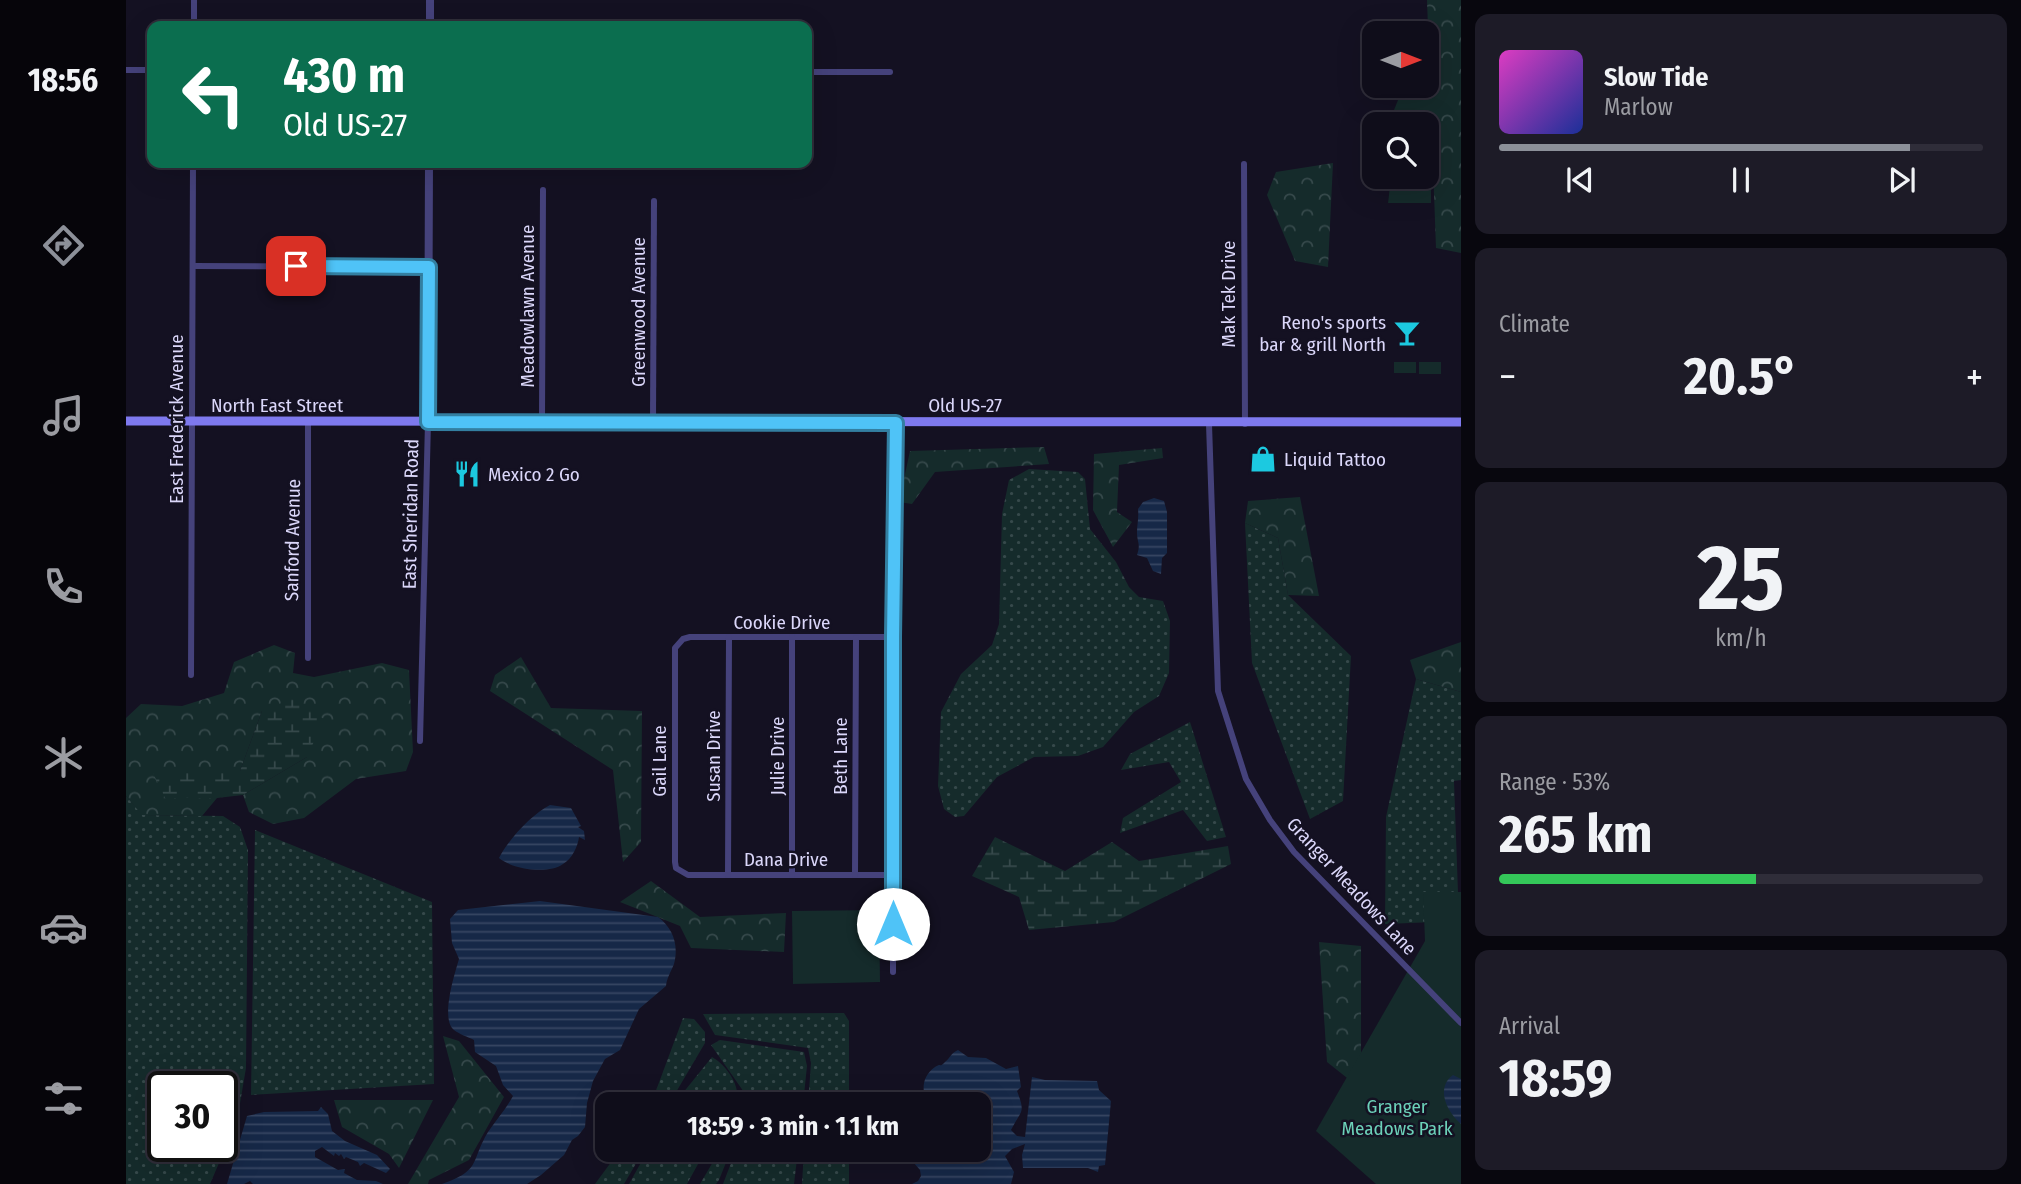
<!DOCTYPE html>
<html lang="en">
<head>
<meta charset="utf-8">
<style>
	:root { --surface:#0f0d1a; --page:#1d1b27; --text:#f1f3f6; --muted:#9b9ca2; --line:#2f2d39; --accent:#8c9099 }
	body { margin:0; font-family:"Fira Sans Condensed",sans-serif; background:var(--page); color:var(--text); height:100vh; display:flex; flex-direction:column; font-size:26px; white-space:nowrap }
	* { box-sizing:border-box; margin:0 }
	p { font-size:23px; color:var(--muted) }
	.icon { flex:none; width:38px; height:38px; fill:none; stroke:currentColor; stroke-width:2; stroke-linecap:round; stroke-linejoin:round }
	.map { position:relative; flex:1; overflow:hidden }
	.panel { display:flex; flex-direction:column; gap:14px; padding:14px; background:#08070e; width:560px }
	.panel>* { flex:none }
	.guide { position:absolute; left:21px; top:21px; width:665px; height:147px; border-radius:14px; box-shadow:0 7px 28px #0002,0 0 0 2px var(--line); background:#0b6e4f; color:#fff; overflow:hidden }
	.needle { width:46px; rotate:90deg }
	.fabs { position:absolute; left:1236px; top:21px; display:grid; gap:14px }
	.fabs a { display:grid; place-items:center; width:77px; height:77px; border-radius:14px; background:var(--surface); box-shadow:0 7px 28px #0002,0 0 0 2px var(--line); font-size:35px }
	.speed { position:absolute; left:21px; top:1071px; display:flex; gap:14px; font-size:35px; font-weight:700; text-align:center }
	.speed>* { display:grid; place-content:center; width:91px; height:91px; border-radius:50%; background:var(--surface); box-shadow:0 7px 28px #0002,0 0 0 2px var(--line); line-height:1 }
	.speed .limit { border:4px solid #111; border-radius:10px; background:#fff; color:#111 }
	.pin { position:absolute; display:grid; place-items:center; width:60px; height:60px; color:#fff; margin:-30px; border-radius:14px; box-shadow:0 4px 10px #0006 }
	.me { position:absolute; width:77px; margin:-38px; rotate:0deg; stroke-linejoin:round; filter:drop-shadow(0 0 5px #0008) }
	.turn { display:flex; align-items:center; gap:24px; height:147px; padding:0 21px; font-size:32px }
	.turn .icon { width:91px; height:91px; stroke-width:2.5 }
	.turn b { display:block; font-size:49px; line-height:60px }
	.big { font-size:52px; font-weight:700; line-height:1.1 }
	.panel .tile { flex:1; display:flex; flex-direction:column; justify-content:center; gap:10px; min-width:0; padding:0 24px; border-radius:14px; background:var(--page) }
	.panel .dial { align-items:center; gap:0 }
	.dial b { font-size:91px; line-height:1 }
	.song { display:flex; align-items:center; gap:21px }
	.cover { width:84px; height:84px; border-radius:10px; background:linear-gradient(135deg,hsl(310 70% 55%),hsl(230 70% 35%)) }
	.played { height:7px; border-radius:4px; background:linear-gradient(90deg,var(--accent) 85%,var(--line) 85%) }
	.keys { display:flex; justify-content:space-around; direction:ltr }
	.heat { display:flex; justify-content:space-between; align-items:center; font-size:38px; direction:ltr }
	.charge { height:10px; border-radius:5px; background:linear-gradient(90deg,#34c759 53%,var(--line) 0) }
	.trip { position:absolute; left:469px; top:1092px; width:396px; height:70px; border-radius:14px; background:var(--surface); box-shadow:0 7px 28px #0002,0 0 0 2px var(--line); font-weight:700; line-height:70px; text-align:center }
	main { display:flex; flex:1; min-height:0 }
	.dock { display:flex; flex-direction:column; width:126px; justify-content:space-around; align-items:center; background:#06050a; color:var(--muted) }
	.dock .icon { width:49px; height:49px }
	.dock .selected { color:var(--accent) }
	.dock b { font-size:32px; color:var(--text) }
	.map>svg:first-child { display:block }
	.grass { fill:url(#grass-dots); fill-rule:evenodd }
	.forest { fill:url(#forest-crowns) }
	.wetland { fill:url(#wetland-marsh) }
	.park { fill:#152b2b }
	.water { fill:url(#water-rules) }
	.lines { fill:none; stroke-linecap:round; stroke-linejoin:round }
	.minor { stroke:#45427b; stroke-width:6 }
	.tertiary { stroke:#45427b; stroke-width:8 }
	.secondary { stroke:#7e79ee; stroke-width:9 }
	.route-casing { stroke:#337fa1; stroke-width:18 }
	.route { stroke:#4fc3f7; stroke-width:12 }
	.labels { text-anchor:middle; stroke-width:5; stroke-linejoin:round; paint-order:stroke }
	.street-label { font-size:19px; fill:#dbd7fa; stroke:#141122 }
	.poi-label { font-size:19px; fill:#dbd7fa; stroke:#141122; text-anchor:start }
	.park-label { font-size:19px; fill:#6cd1b9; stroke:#141122 }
</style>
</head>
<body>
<main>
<nav class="dock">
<b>18:56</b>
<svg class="icon selected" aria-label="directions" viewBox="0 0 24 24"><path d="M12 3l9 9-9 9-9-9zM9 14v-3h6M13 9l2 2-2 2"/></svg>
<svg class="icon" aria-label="music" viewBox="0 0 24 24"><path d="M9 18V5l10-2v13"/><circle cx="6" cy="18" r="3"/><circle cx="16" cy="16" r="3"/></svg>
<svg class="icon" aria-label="phone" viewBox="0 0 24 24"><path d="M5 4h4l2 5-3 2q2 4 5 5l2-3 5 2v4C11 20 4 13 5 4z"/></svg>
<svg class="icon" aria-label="climate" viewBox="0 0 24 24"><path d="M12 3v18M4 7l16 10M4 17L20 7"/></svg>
<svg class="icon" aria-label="car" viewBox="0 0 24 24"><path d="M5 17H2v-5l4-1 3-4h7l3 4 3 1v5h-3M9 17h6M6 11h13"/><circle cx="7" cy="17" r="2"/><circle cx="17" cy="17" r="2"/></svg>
<svg class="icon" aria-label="filters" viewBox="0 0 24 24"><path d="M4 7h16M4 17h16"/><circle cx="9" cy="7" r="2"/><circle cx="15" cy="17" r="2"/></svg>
</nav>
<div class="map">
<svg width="1335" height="1184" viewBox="0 0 1335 1184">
	<defs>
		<pattern id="grass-dots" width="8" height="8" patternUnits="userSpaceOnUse" patternTransform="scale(1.75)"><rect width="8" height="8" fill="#152b2b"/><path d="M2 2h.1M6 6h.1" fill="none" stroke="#36494b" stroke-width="1.8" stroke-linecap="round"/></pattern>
		<pattern id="forest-crowns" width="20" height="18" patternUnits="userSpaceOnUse" patternTransform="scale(1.75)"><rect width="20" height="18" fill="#152b2b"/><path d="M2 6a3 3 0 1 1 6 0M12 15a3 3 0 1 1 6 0" fill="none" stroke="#36494b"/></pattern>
		<pattern id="wetland-marsh" width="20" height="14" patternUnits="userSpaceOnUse" patternTransform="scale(1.75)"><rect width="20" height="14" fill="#152b2b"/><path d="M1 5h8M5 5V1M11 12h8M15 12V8" fill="none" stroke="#36494b"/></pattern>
		<pattern id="water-rules" width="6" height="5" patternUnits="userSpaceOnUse" patternTransform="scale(1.75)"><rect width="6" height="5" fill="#162847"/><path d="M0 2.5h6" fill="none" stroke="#374662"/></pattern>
	</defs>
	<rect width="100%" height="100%" fill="#141122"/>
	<g class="grass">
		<polygon points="903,469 952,472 959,479 964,529 990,562 1003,587 1013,597 1037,601 1044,621 1043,673 1033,696 1008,712 977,747 952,756 908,757 871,777 838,816 829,817 818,809 812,786 815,712 835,674 866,645 873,624 876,514 883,480"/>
		<polygon points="1119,523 1152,538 1162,595 1225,656 1217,801 1184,819 1126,663"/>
		<polygon points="1290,679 1335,692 1335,780 1328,781 1333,921 1259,924 1260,817"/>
		<polygon points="1064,722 1100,837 1081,841 1057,810 994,833 997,818 1055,782 1043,762 995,770 1004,754"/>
		<path d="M0,796L17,815L97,816L114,827L122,850L120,1068L111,1121L84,1184H0ZM37,1087H96V1146H37Z"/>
		<polygon points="129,830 306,902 308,1084 125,1095"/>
		<polygon points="718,1013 723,1021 723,1104 682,1104 685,1063 682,1048 589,1035 577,1014"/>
		<polygon points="557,1018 568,1019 579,1032 579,1043 543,1104 525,1104"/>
		<polygon points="594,1040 678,1052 681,1066 677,1104 621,1104 620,1095 585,1045"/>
		<path d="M586,1057C600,1065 617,1087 609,1104H548Z"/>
		<polygon points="494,1150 518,1150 498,1184 469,1184"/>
		<polygon points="522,1150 578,1150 577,1155 561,1184 503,1184"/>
		<polygon points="594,1150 605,1150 593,1180 590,1184 574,1184"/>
		<polygon points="610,1150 672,1150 668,1184 597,1184"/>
		<polygon points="678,1150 723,1150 723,1184 676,1184"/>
	</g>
	<g class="forest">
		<polygon points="1301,0 1335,0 1335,253 1310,248"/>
		<polygon points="1207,163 1202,267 1169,261 1141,195 1150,172"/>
		<polygon points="918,447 923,464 809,472 786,504 773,502 784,451"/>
		<polygon points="1036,448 1037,458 993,465 991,512 1006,522 987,547 967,510 968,454"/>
		<polygon points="1174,497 1193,596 1162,595 1152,538 1119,523 1122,501"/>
		<polygon points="1335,642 1335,692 1290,679 1284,660"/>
		<polygon points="148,645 169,653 167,673 188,677 256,663 283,670 287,752 280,771 230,779 178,818 147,824 123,812 117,795 181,757 136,711 114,771 39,798 91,798 76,816 16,815 0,796 0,718 15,704 56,706 98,693 108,662"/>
		<polygon points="395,657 425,708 516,711 515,842 497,862 487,770 364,691 369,675"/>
		<polygon points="525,881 574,917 660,913 658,952 565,948 554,926 494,902"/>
		<polygon points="1193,942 1235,946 1235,1089 1201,1062"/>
		<polygon points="317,1036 333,1041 378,1097 343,1160 303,1180 302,1184 282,1184 333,1097"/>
		<polygon points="208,1100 307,1100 273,1168 263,1154 216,1127"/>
	</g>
	<g class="wetland">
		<polygon points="166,699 198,719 181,757 117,795 91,798 39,798 27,773 114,771 136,711"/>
		<polygon points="869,837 939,871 986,842 1013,861 1102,846 1105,864 988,922 903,930 893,897 846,876"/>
	</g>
	<g class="park">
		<polygon points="1310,89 1310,133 1300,133 1300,124 1267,124 1268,110 1274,95 1290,90"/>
		<polygon points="1300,159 1305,159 1305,203 1262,203 1265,177 1300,177"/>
		<rect x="1268" y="362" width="22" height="11"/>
		<rect x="1293" y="362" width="22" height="12"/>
		<polygon points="1297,892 1335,892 1335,1184 1250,1184 1190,1131 1299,941"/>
		<polygon points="753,910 754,982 667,984 666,911"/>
	</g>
	<g class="water">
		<path d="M1028,498L1038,501L1041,512V553L1036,558L1035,574L1027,571L1021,558L1011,555C1015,543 1011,543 1011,532C1011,525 1013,518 1012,509L1017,502Z"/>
		<path d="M424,805L445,808L455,826L452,827L458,831L459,840L453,837C452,846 446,859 437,864C422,875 386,869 373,858C382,840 406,814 424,805Z"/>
		<path d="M414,901L532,917C547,928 553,945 548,964C545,972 541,977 540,986L513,1009L494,1050L479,1059L467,1081L461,1103L459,1127L452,1136L446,1140L438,1155L415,1175L401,1184H316C356,1170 344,1162 362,1132C370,1120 380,1109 387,1096L377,1085L370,1066L349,1052L348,1040C342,1037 333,1034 328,1030C314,1019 329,973 333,959L326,943L324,919L332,910Z"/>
		<path d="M832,1050L842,1057L860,1058L880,1069L892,1066L895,1087L891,1091C900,1114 895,1110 885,1130L891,1136L899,1137L906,1077L919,1080L971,1081L973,1090L985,1101L979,1165L973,1166L972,1172L962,1168H897L896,1155L899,1144L886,1149L879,1156L888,1172L885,1184H786L792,1181L795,1176L794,1170L788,1163L785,1150H852V1104H801C796,1091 795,1077 809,1067C817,1062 812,1069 819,1062C825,1057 825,1053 832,1050Z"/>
		<path d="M1327,1075L1335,1079V1124C1321,1112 1309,1088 1327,1075Z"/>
		<polygon points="195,1107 202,1114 206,1131 219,1141 251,1155 264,1169 260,1173 238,1163 234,1166 232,1162 220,1157 218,1159 215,1154 213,1156 209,1153 208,1156 196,1147 189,1151 189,1157 212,1170 219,1169 218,1173 231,1180 250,1181 257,1184 127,1184 124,1181 118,1184 101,1184 121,1116 138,1112 192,1111"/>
	</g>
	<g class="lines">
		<g class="minor">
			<polyline points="68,26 68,0"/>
			<polyline points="0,70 26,70"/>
			<polyline points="681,72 764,72"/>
			<polyline points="1118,164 1119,424"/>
			<polyline points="67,266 303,267"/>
			<polyline points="416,422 417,190"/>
			<polyline points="527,423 528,201"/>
			<polyline points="1083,424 1092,691 1120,779 1144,820 1168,852 1335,1023"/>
			<polyline points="767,637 564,637 557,639 549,648 549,862 550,868 562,875 767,875"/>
			<polyline points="182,658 182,423"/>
			<polyline points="65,675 67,163"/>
			<polyline points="294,741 302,422"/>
			<polyline points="602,875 603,637"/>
			<polyline points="666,875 666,637"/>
			<polyline points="729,875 730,638"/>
			<polyline points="767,972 767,637 770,423"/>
		</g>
		<g class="tertiary">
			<polyline points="304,26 304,0"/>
			<polyline points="302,422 303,163"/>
		</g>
		<polyline class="secondary" points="0,421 1335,422"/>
	</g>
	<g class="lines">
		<g class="route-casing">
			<polyline id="route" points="170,266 303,267 302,422 770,423 767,637 767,924"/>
		</g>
		<use href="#route" class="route"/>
	</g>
	<defs>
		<g id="bar-bare" transform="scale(2.1)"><path d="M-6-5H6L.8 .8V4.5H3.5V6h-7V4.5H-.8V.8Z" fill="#1cc9e0" stroke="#141122" stroke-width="2.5" paint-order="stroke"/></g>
		<g id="shop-bare" transform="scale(2.1)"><path d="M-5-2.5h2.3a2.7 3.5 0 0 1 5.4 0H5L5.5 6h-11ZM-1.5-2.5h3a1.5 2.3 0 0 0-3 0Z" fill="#1cc9e0" stroke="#141122" stroke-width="2.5" paint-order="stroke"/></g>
		<g id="restaurant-bare" transform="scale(2.1)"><path d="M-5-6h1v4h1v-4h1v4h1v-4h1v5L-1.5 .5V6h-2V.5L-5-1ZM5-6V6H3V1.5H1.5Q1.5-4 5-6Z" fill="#1cc9e0" stroke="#141122" stroke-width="2.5" paint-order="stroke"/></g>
	</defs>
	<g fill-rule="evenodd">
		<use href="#bar-bare" x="1281" y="333"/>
		<use href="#shop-bare" x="1137" y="459"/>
		<use href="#restaurant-bare" x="341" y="474"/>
	</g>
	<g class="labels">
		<g class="street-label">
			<text transform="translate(1102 294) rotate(-90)" y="7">Mak Tek Drive</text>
			<text transform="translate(401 306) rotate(-90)" y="7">Meadowlawn Avenue</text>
			<text transform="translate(512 312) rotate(-90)" y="7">Greenwood Avenue</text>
			<text x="151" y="412">North East Street</text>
			<text x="839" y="412">Old US-27</text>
			<text transform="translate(50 419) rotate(-90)" y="7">East Frederick Avenue</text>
			<text transform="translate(284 514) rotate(-89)" y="7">East Sheridan Road</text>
			<text transform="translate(166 540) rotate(-89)" y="7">Sanford Avenue</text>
			<text x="656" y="629">Cookie Drive</text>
			<text transform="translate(587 756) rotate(-90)" y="7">Susan Drive</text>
			<text transform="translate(651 756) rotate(-90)" y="7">Julie Drive</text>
			<text transform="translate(714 756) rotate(-90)" y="7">Beth Lane</text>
			<text transform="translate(533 761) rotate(-90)" y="7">Gail Lane</text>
			<text x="660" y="866">Dana Drive</text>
			<text transform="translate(1226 886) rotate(47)" y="7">Granger Meadows Lane</text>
		</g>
		<g class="poi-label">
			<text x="1260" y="329" text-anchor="end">Reno's sports<tspan x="1260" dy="22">bar &amp; grill North</tspan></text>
			<text x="1158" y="466">Liquid Tattoo</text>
			<text x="362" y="481">Mexico 2 Go</text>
		</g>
		<g class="park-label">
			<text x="1271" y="1113">Granger<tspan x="1271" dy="22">Meadows Park</tspan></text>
		</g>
	</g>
</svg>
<div class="fabs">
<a><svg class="needle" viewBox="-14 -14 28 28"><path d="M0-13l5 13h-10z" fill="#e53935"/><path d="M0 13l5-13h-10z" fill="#9b9ca2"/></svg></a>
<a><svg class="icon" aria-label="search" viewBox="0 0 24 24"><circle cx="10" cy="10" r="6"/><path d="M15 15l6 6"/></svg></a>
</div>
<div class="speed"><div class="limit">30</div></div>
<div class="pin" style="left:170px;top:266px;background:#d93025"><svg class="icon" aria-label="arrive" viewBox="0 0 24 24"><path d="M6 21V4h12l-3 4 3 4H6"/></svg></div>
<svg class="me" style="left:767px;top:924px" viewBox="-20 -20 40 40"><circle r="19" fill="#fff"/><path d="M0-13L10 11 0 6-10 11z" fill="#4fc3f7"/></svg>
<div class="trip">18:59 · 3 min · 1.1 km</div>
<div class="guide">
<div class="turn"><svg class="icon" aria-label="left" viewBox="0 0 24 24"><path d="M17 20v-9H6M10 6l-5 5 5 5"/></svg><div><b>430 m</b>Old US-27</div></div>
</div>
</div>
<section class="panel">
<div class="tile">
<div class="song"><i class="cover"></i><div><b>Slow Tide</b><p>Marlow</p></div></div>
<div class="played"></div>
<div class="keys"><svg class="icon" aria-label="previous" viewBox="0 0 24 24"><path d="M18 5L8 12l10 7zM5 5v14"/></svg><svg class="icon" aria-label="pause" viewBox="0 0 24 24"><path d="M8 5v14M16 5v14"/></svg><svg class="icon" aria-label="next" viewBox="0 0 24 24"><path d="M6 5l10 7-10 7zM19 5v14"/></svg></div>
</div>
<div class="tile"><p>Climate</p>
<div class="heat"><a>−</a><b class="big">20.5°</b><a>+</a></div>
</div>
<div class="tile dial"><b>25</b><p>km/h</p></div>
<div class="tile"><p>Range · 53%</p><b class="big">265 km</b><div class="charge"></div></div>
<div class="tile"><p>Arrival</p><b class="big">18:59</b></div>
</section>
</main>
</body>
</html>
